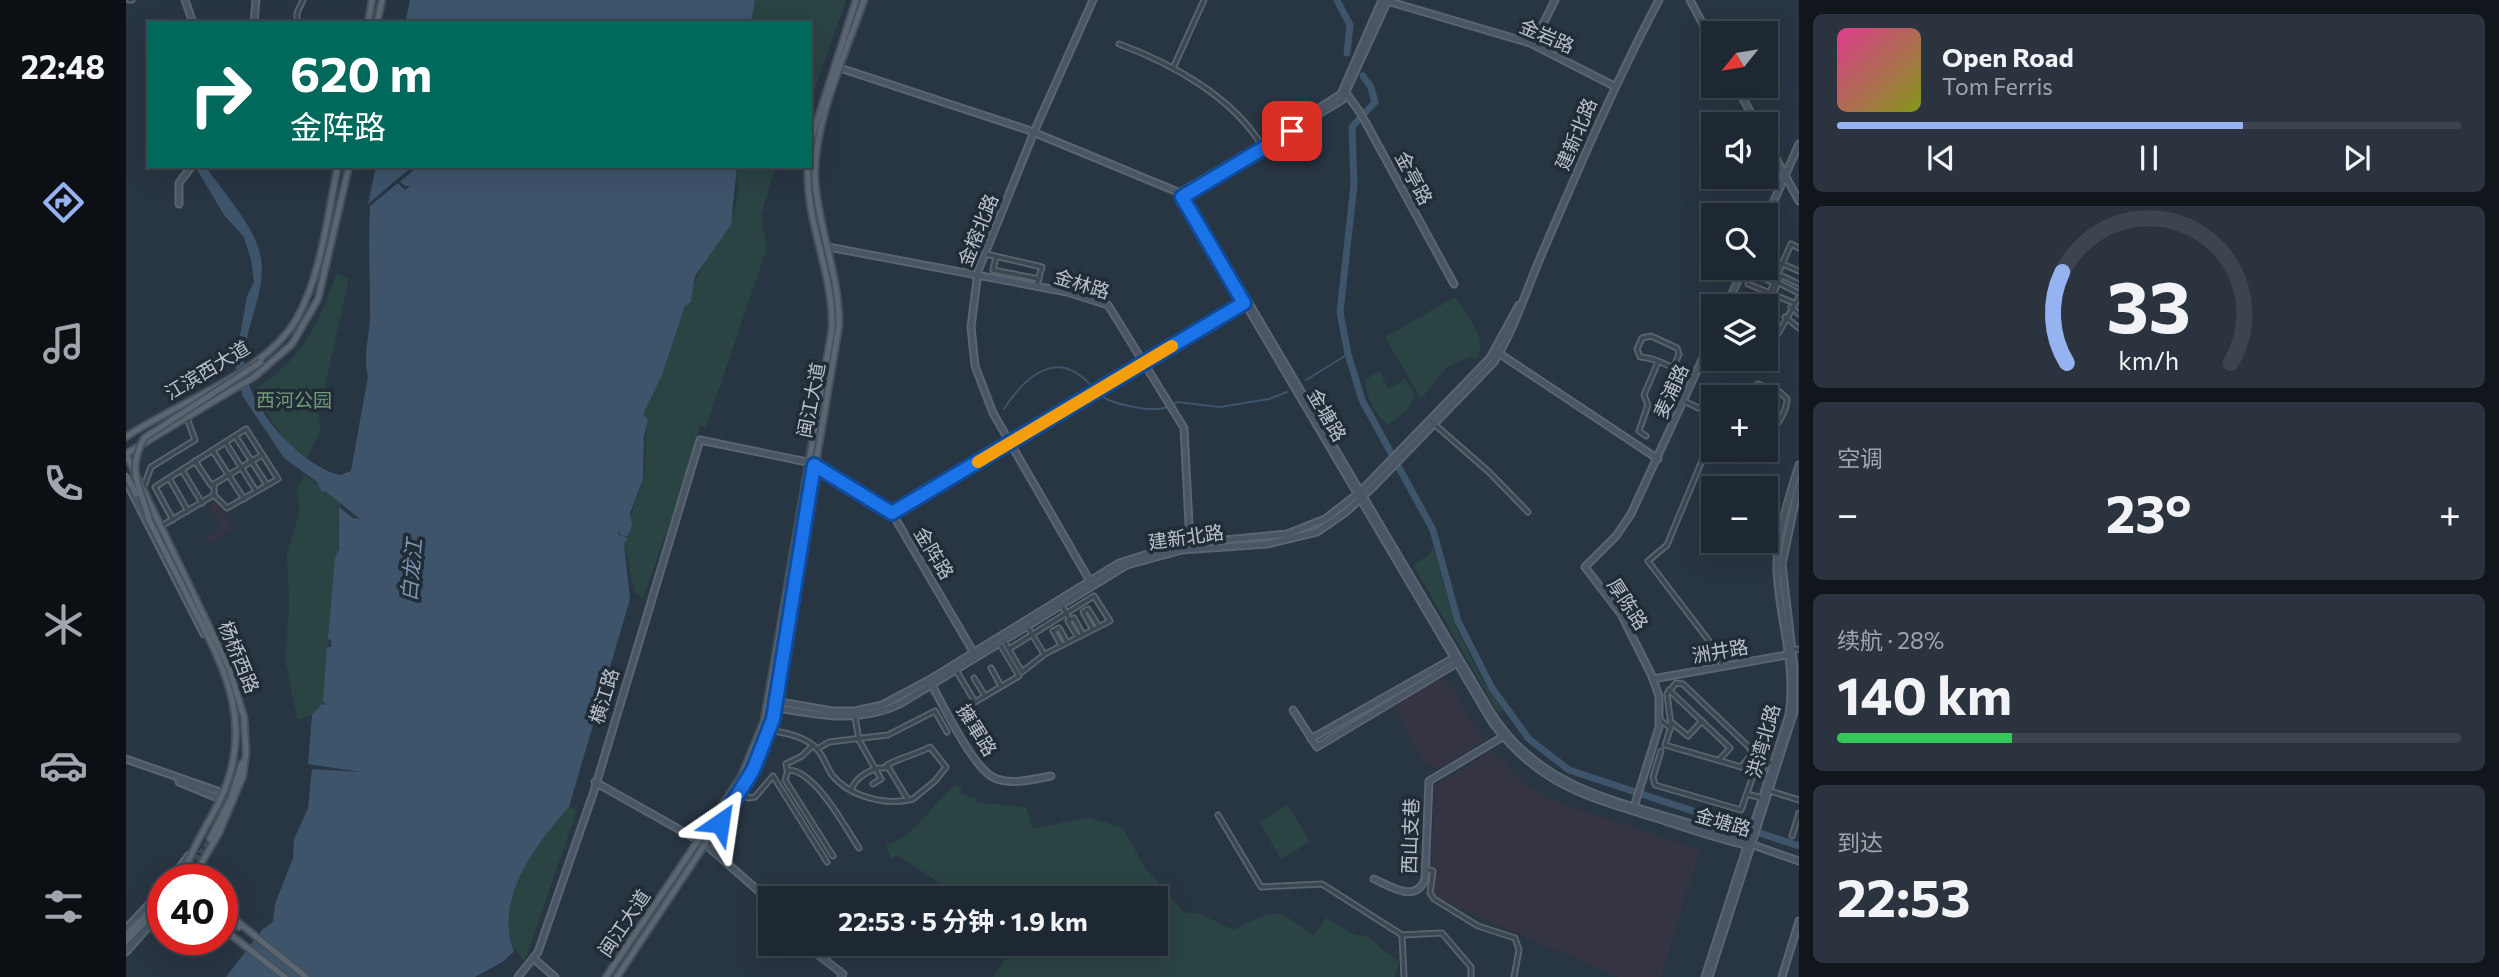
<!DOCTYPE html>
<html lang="zh">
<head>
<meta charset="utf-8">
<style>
	:root { --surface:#1e2832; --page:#2b343e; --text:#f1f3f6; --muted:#a1a6ac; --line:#3c444d; --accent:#95b2f1 }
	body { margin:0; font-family:Commissioner,"Noto Sans SC",sans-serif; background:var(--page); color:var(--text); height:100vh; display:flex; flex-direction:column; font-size:26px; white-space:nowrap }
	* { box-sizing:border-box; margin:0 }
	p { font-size:23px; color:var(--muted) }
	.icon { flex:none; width:38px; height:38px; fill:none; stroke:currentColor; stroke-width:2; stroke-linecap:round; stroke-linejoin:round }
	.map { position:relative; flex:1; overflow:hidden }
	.sheet { display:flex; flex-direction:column; gap:14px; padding:14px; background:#10161c; width:700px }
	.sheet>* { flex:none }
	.hud { position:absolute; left:21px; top:21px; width:665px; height:147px; border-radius:0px; box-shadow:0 7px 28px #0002,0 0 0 2px var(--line); background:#00695c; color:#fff; overflow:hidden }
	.needle { width:46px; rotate:240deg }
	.fabs { position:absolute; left:1575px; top:21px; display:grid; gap:14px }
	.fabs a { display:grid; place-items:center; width:77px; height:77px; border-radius:0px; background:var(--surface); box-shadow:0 7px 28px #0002,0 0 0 2px var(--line); font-size:35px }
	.speed { position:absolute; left:21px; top:864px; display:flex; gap:14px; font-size:35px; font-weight:700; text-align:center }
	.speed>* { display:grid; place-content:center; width:91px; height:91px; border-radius:50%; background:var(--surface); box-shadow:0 7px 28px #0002,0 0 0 2px var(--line); line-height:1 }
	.speed .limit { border:10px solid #d22; background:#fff; color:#111 }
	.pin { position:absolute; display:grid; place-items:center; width:60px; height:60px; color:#fff; margin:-30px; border-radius:14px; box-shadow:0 4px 10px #0006 }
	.me { position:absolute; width:77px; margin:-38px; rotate:32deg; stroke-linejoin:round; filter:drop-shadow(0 0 5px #0008) }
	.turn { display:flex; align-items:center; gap:24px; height:147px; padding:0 28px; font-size:32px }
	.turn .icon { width:91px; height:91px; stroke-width:2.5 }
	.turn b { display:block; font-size:49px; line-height:60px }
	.big { font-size:52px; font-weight:700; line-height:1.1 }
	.sheet .tile { flex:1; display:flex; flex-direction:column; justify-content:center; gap:10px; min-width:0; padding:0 24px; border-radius:10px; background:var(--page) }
	.sheet .dial { align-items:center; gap:0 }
	.dial svg { height:182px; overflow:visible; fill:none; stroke:var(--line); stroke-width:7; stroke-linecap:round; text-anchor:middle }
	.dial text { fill:var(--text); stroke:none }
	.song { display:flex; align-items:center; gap:21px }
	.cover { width:84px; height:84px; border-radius:10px; background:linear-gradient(135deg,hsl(330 70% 55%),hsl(70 70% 35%)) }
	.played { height:7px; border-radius:4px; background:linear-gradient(90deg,var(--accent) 65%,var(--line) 65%) }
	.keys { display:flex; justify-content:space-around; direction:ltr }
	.heat { display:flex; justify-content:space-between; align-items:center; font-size:38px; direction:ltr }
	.charge { height:10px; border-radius:5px; background:linear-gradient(90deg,#34c759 28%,var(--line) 0) }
	.trip { position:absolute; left:632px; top:886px; width:410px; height:70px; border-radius:0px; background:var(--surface); box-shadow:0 7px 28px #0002,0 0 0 2px var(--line); font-weight:700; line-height:70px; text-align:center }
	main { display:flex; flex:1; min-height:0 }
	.tab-bar { display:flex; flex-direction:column; width:126px; justify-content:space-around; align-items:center; background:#0c1014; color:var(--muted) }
	.tab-bar .icon { width:49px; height:49px }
	.tab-bar .current { color:var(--accent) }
	.tab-bar b { font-size:32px; color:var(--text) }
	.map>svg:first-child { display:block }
	.medical { fill:#353443 }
	.green { fill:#2a4343 }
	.water { fill:#3e546b }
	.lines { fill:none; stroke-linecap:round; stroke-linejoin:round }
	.stream { stroke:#3e546b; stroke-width:2 }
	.river { stroke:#3e546b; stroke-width:7 }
	.primary-tunnel { stroke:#3e4a57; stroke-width:5; stroke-dasharray:5 2.5; stroke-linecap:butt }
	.street-casing { stroke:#5a656f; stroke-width:7 }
	.secondary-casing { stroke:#5a656f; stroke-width:9 }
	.primary-casing { stroke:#46505b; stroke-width:9 }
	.street { stroke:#3c4752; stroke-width:3.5 }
	.secondary { stroke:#4a5665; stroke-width:5 }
	.primary { stroke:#5a6672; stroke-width:5 }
	.secondary-bridge-casing { stroke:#5a656f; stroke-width:9; stroke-linecap:butt }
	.primary-bridge-casing { stroke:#46505b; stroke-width:9; stroke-linecap:butt }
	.secondary-bridge { stroke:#4a5665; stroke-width:5 }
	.primary-bridge { stroke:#5a6672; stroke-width:5 }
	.route-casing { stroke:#114b97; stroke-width:18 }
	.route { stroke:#1a73e8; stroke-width:12 }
	.slow { stroke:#f59e0b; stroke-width:12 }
	.labels { text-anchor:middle; stroke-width:7; stroke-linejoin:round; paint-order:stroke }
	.street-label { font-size:19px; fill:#b9c2cc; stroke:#212c37 }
	.park-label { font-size:19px; fill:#719c77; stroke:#212c37 }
	.water-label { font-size:21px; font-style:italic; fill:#7a95ae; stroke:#212c37 }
</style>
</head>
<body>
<main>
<nav class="tab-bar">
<b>22:48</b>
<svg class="icon current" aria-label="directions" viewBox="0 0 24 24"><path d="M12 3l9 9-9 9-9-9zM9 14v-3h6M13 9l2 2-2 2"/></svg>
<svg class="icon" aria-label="music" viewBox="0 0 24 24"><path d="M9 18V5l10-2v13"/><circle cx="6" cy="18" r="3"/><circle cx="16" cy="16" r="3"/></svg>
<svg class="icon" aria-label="phone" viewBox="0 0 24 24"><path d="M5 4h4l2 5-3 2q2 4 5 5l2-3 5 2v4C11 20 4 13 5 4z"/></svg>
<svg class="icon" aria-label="climate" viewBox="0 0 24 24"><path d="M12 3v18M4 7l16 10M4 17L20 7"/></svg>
<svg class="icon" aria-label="car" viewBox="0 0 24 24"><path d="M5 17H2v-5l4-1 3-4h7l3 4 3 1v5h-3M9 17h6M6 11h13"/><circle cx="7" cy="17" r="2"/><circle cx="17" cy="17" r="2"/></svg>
<svg class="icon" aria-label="filters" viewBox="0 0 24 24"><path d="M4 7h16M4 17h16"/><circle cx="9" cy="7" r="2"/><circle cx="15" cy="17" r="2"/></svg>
</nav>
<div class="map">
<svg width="1673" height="977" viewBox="0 0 1673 977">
	<rect width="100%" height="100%" fill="#283542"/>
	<g class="medical">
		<polygon points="91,500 107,529 83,543 80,537 95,528 83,505"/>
		<polygon points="1319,676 1358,741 1313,768 1307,768 1296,761 1268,709 1276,700"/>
		<polygon points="1366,750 1395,780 1424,799 1574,850 1535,977 1492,977 1310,898 1306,891 1309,881 1305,868 1309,786"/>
	</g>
	<g class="green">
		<polygon points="629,0 720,0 684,103 684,23 625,23"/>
		<path d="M611,166H650L635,214L641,248L580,427L574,426L555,492L517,598L510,594C502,575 504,550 492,535L493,527L504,524C504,509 513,496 517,481C522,461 517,440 522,419L517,415L536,375L559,306L565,301C567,266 598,243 608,210C613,197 611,180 611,166Z"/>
		<path d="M210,274L223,278L192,418L195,429L181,458L162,445L126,391C176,359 191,329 210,274Z"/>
		<path d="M1329,297C1341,316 1364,339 1350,360L1345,356L1320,368L1295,399L1259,337Z"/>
		<path d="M1254,371L1262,389L1279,379L1289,395L1281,411L1262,425C1251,417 1237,394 1240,379Z"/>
		<polygon points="179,475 215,504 211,524 214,530 197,701 201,705 196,705 186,715 171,720 159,660 163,608 161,553 174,510 170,489"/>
		<polygon points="1307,547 1330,627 1357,682 1377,710 1372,713 1287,565 1303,555"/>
		<path d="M830,785L836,787L835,794L850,798L851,802L900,807L907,829L963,817L997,828L1018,866L1058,912L1074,914L1107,930C1151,908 1147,907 1188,935L1200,918L1227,934L1242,937L1273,962L1269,977H867L880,959L866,943H1029V898H836L773,856L765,859L760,845C793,835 804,804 830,785Z"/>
		<polygon points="1162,805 1184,842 1155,859 1133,822"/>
		<path d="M443,807L451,810L399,961C353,920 412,841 443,807Z"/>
	</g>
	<g class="water">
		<polygon points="284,0 629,0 625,23 279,23"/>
		<path d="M69,166H79C99,195 135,231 136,268C136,298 120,328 118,357C116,402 173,465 214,475L225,471L242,376C236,353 245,333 244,311C244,276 242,241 244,206L272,183L279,190L284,186H279L274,182L292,166H611L605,225L569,276L565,302L559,306L536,375L517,415L522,419L518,437L517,480L504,513L506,525L502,536L494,535V528L492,535L502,538L498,544L504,599L443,807C411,843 367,900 388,951L378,961L349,977H100L137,929L147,922L149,904L167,858L168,839L182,808L186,769L234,772L182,764L186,715L196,704L201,705L197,701L201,647H205V640L202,639L209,558L213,549V507L227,518L234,519L199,491L196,492L191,482L158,458L117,397L109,364L121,296L128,282L125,260L118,237L98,215Z"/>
		<polygon points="250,166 287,166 242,204"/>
	</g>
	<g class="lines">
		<g class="stream">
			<polyline points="1180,380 1222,354"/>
			<path d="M971,392C981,404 1026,413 1041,407"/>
			<polyline points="1046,404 1051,402 1094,407 1143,399 1161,392"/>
			<path d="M878,409C902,372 934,348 967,388"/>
		</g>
		<g class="river">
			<polyline points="1211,0 1224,25 1221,53"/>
			<polyline points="1237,76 1245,87 1249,102 1226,127 1228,185 1214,312 1222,354 1236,400 1307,530 1332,621 1366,688 1403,739 1443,770 1673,846"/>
		</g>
		<g class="primary-tunnel">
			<polyline points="57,878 84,839"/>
			<polyline points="19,922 37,901"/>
		</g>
		<g class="street-casing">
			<g id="street">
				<polyline points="3,0 6,0"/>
				<polyline points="171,23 171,13 177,0"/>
				<path d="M993,44C1045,63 1107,97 1136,146"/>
				<polyline points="1048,66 1078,0"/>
				<polyline points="860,254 916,267 910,287"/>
				<polyline points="870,257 867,270 913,279"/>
				<polyline points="1640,257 1673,271"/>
				<polyline points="1627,273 1648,283"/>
				<polyline points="1656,276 1673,284"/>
				<polyline points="1653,283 1673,293"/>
				<polyline points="1622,284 1668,303"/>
				<polyline points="1644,292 1665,244 1673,248"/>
				<polyline points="1665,307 1673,314"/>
				<polyline points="1640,311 1655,276"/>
				<polyline points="1659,317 1673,328"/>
				<polyline points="1645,346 1673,297"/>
				<path d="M1547,369L1553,354L1551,348L1525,336L1516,338L1511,349L1514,357C1532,358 1550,370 1567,378"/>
				<path d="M1621,397L1632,384L1654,392L1661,399C1661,411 1650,429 1640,435"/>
				<polyline points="1558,401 1587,415"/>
				<polyline points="1307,423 1363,472 1402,512"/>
				<polyline points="1587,434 1541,545 1522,561 1593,654 1596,666"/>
				<polyline points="1520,436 1513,431 1522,405 1518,395 1532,362"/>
				<polyline points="110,437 141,485"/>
				<polyline points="100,443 130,491"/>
				<polyline points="87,451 118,499"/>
				<polyline points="69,461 85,485 88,484"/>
				<polyline points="56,470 76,503"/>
				<polyline points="43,478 62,511"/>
				<polyline points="18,486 25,467 69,440 61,418"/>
				<polyline points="47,520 29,487 120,429 152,479 101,508 88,495"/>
				<polyline points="37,525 88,495 88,484 136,455"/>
				<polyline points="935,604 944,620"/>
				<polyline points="901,626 918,654"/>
				<polyline points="966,628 957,612 962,609 972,625"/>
				<polyline points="951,636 942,621 948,618 956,633"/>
				<polyline points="878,641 896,672 919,654 984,621 968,596 883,649"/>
				<polyline points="935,645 927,631 933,628 941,642"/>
				<polyline points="1666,650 1673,649"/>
				<polyline points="865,668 875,686"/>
				<polyline points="830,670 849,702 893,676 874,644"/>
				<polyline points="848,678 859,696"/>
				<polyline points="1543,690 1604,748 1593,760"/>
				<polyline points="729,717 733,740 755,779 747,784"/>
				<polyline points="1534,720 1545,728"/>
				<polyline points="1545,722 1562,736 1576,721"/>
				<path d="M644,730C658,733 678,736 689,747C697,754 700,766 706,775C724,797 760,806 787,799L809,781L820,767L804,747C789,755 776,757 761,765L782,800"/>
				<polyline points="691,749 703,742 762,735 809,711 821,732"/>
				<polyline points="1535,751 1527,777 1529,785 1615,810 1627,776"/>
				<polyline points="1615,767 1625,755 1624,748 1557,684 1550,683 1541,694 1545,726 1539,745 1636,773 1640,761 1647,763"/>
				<polyline points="661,770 660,764 676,756 686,746"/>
				<path d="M725,790C730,776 748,766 762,768"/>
				<polyline points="615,791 622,798 629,797 647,776 701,862"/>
				<polyline points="1644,791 1673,800"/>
				<polyline points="1621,794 1636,798"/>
				<polyline points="1092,815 1135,887 1196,884 1276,935 1316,933 1345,967 1345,977"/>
				<polyline points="1666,836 1673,813"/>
				<path d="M707,856L659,780L662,770C689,770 719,827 733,848"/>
				<polyline points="1300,869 1307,871 1304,893 1308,899 1352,926 1389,938 1393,950 1388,977"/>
				<polyline points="1276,935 1278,977"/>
			</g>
		</g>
		<g class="secondary-casing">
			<g id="secondary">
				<polyline points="59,0 67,23"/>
				<polyline points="1564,0 1587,43"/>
				<polyline points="1261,1 1404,43 1488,86"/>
				<polyline points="128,23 130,0"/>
				<polyline points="1407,44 1429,0"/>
				<path d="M711,67L902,130L1059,195L1364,711C1412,789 1491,801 1572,826C1606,836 1639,850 1673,861"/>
				<polyline points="1610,86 1631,124"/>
				<polyline points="1220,93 1233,111"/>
				<polyline points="1240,123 1328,284"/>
				<polyline points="1640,140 1673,201"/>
				<polyline points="1142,141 1215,94 1256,0"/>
				<polyline points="1055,192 1134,146"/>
				<path d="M1054,193L1366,722C1412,784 1461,797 1530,818C1561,828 1592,839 1624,846"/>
				<polyline points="1059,195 1216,100 1262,0"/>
				<polyline points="53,204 53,183 66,166"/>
				<polyline points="1640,219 1673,144"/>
				<polyline points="702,247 941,292 982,305 1058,428 1064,543"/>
				<polyline points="1600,306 1618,268"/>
				<polyline points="1371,352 1532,459"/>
				<polyline points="0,481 78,634"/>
				<polyline points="766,513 1120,301"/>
				<polyline points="965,583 867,413 849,366 845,327 852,271 908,132 967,0"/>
				<polyline points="1527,679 1666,654"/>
				<path d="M804,682C817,704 848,772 871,779C888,785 908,779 925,776"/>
				<polyline points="643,700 706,711 729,711 756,705 803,680 993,563 1054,544 1161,534 1199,519 1234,492 1364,358 1393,305"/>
				<path d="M646,707C691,715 732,724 774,704L1001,565L1056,550L1141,544L1191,532L1220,512L1245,489L1368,362C1390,327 1401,287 1418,249C1454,165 1490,81 1533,0"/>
				<polyline points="1167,710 1191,747 1331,663"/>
				<polyline points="1185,739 1328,658"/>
				<polyline points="0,759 97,793"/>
				<polyline points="53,782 94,799"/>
				<polyline points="469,782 579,844 644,901"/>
				<polyline points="1508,807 1533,727 1533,696 1525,674 1495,614 1459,567 1490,536 1505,514 1587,336"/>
				<polyline points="595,821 594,839 600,859"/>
				<path d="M1248,879C1264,886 1290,904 1299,879L1303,781L1378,736"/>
				<polyline points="44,880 63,855"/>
				<polyline points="0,929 37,889"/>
				<polyline points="677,943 717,974 715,977"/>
				<polyline points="0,952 37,910"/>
				<polyline points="408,959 429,977"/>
				<polyline points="392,977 412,952 468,791 574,440 681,462 766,513 848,653"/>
				<path d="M1579,977L1663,715C1671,666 1653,619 1651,570C1650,535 1663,498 1673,465"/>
				<polyline points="1583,977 1668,712 1668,668 1656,564 1673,484"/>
				<polyline points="1656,977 1673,921"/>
			</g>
		</g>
		<g class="primary-casing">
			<g id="primary">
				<polyline points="242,23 246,0"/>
				<polyline points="251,23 256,0"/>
				<polyline points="684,143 730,0"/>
				<path d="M0,437C51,402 137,375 170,320C196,274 201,217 212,166"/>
				<polyline points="0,454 103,668 118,717 120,753 117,776 93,833 72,869 70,880"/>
				<polyline points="0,454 128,377 166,344 192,299 223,166"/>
				<polyline points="84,839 105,798 116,763"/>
				<path d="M57,880C62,852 83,824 95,798C130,721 97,666 62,597"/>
				<polyline points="96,909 180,977"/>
				<polyline points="96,915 113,927"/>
				<polyline points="96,928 159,977"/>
				<polyline points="0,935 37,897"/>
				<polyline points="0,942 19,922"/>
				<path d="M480,977L615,777L638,721L706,329C708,274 679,222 682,166"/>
				<path d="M491,977L623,778L646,723L713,326C714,276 692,229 689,179C687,123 720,53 738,0"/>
			</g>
		</g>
		<use href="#street" class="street"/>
		<use href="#secondary" class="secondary"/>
		<use href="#primary" class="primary"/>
		<g class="secondary-bridge-casing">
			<polyline id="secondary-bridge" points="1233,111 1240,123"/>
		</g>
		<g class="primary-bridge-casing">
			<g id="primary-bridge">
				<polyline points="0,475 10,494"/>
				<polyline points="22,518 62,597"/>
				<path d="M23,519C14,485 0,473 18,438L135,362"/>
			</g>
		</g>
		<use href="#secondary-bridge" class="secondary-bridge"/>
		<use href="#primary-bridge" class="primary-bridge"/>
	</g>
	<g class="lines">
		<g class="route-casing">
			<polyline id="route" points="594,823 627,770 647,719 688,465 766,513 1118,303 1056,197 1166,131"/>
		</g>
		<use href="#route" class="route"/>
		<polyline class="slow" points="852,462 1046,346"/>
	</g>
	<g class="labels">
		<g class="street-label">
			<text transform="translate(1421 36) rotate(23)" y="7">金岩路</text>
			<text transform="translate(1450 134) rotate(-67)" y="7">建新北路</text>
			<text transform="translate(1288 178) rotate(62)" y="7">金亭路</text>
			<text transform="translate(852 230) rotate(-68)" y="7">金榕北路</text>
			<text transform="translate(956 284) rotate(17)" y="7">金林路</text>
			<text transform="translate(81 370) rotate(-31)" y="7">江滨西大道</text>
			<text transform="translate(1545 391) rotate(-66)" y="7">麦浦路</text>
			<text transform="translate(685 400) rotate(-79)" y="7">闽江大道</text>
			<text transform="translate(1201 415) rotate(60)" y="7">金塘路</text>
			<text transform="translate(1060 537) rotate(-8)" y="7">建新北路</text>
			<text transform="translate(808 553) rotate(59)" y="7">金阵路</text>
			<text transform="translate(1502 604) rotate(57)" y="7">厚陈路</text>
			<text transform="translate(1594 651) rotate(-10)" y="7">洲井路</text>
			<text transform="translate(113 657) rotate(68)" y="7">杨桥西路</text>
			<text transform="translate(478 696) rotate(-73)" y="7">横江路</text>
			<text transform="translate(851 730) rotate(58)" y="7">擁軍路</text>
			<text transform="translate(1637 741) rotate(-74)" y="7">洪湾北路</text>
			<text transform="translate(1597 822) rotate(16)" y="7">金塘路</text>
			<text transform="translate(1284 836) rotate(-88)" y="7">西山支巷</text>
			<text transform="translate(498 923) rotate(-56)" y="7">闽江大道</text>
		</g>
		<g class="park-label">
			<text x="168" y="407">西河公园</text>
		</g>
		<g class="water-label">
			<text transform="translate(286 570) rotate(-85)" y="7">白龙江</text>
		</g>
	</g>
</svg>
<div class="fabs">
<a><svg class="needle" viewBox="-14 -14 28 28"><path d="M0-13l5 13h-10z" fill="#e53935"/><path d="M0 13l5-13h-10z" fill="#a1a6ac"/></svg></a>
<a><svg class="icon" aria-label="sound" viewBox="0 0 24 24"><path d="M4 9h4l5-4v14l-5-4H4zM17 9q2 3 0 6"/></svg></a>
<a><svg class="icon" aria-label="search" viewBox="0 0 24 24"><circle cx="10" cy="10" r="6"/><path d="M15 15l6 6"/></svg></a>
<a><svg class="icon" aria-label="layers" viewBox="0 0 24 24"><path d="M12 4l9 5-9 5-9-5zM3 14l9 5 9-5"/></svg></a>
<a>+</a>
<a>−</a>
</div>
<div class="speed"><div class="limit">40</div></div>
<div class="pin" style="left:1166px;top:131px;background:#d93025"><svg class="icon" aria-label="arrive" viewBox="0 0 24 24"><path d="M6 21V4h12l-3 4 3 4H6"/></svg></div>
<svg class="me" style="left:594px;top:823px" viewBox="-20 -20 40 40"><path d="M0-17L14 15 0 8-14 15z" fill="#1a73e8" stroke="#fff" stroke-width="4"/></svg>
<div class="trip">22:53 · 5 分钟 · 1.9 km</div>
<div class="hud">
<div class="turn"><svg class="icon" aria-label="right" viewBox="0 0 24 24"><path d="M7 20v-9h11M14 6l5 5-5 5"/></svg><div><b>620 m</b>金阵路</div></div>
</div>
</div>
<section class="sheet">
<div class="tile">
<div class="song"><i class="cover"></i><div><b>Open Road</b><p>Tom Ferris</p></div></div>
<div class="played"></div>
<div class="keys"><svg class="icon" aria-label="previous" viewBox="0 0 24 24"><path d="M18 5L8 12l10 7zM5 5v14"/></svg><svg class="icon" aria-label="pause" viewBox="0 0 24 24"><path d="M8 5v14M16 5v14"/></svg><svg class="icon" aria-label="next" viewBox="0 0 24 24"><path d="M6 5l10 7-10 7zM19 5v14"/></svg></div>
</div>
<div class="tile dial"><svg viewBox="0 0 100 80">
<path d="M14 69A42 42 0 1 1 86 69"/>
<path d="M14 69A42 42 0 0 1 12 29" stroke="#95b2f1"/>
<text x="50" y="56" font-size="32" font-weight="700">33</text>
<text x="50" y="72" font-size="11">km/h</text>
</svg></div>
<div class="tile"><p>空调</p>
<div class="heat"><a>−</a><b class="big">23°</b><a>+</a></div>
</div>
<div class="tile"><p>续航 · 28%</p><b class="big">140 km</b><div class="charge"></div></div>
<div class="tile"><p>到达</p><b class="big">22:53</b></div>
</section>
</main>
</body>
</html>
